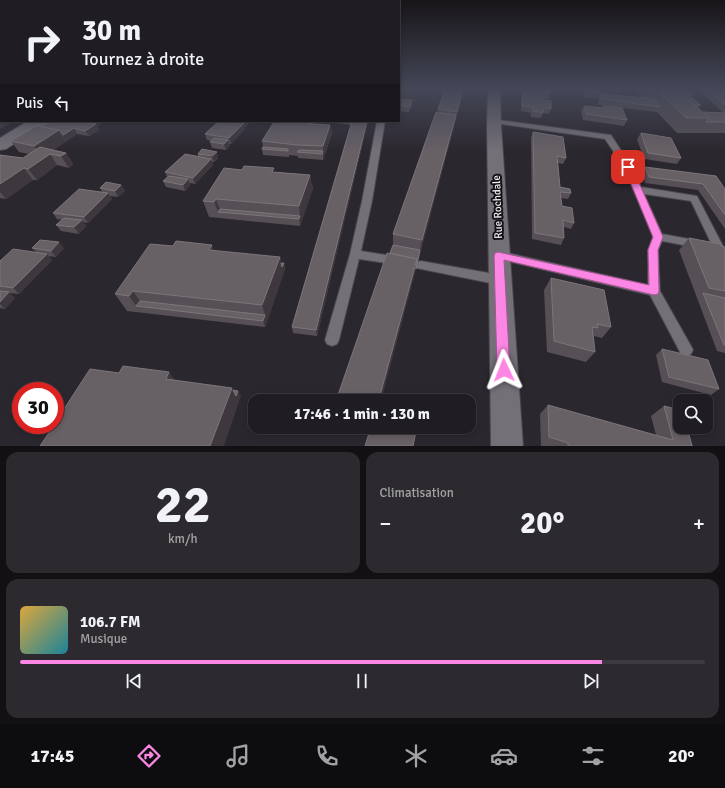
<!DOCTYPE html>
<html lang="fr">
<head>
<meta charset="utf-8">
<style>
	:root { --surface:#201d22; --page:#2d2a2f; --text:#f1f3f6; --muted:#a2a2a5; --line:#3d3b40; --accent:#fc86e3 }
	body { margin:0; font-family:Signika,sans-serif; background:var(--page); color:var(--text); height:100vh; display:flex; flex-direction:column; font-size:15px; white-space:nowrap }
	* { box-sizing:border-box; margin:0 }
	p { font-size:13px; color:var(--muted) }
	.icon { flex:none; width:22px; height:22px; fill:none; stroke:currentColor; stroke-width:2; stroke-linecap:round; stroke-linejoin:round }
	.map { position:relative; height:446px; overflow:hidden }
	.details { display:flex; flex-direction:column; gap:6px; padding:6px; background:#121013; flex:1 }
	.details>* { flex:none }
	.guide { position:absolute; left:0px; top:0px; width:400px; height:122px; box-shadow:0 2px 6px #0003,0 0 0 1px var(--line); background:#201d22; color:var(--text); overflow:hidden }
	.controls { position:absolute; left:673px; top:394px; display:grid; gap:8px }
	.controls a { display:grid; place-items:center; width:40px; height:40px; border-radius:8px; background:var(--surface); box-shadow:0 2px 6px #0003,0 0 0 1px var(--line); font-size:20px }
	.speed { position:absolute; left:12px; top:382px; display:flex; gap:8px; font-size:20px; font-weight:700; text-align:center }
	.speed>* { display:grid; place-content:center; width:52px; height:52px; border-radius:50%; background:var(--surface); box-shadow:0 2px 6px #0003,0 0 0 1px var(--line); line-height:1 }
	.speed .limit { border:6px solid #d22; background:#fff; color:#111 }
	.pin { position:absolute; display:grid; place-items:center; width:34px; height:34px; color:#fff; margin:-17px; border-radius:8px; box-shadow:0 2px 6px #0006 }
	.me { position:absolute; width:44px; margin:-22px; rotate:358deg; stroke-linejoin:round; filter:drop-shadow(0 0 3px #0008) }
	.turn { display:flex; align-items:center; gap:14px; height:84px; padding:0 16px; font-size:18px }
	.turn .icon { width:52px; height:52px; stroke-width:2.5 }
	.turn b { display:block; font-size:28px; line-height:34px }
	.then { display:flex; align-items:center; height:38px; padding:0 16px; background:#0003; gap:8px; font-size:15px }
	.big { font-size:30px; font-weight:700; line-height:1.1 }
	.details .card { flex:1; display:flex; flex-direction:column; justify-content:center; gap:6px; min-width:0; padding:0 14px; border-radius:12px; background:var(--page) }
	.details .dial { align-items:center; gap:0 }
	.dial b { font-size:52px; line-height:1 }
	.song { display:flex; align-items:center; gap:12px }
	.cover { width:48px; height:48px; border-radius:6px; background:linear-gradient(135deg,hsl(40 70% 55%),hsl(190 70% 35%)) }
	.played { height:4px; border-radius:2px; background:linear-gradient(90deg,var(--accent) 85%,var(--line) 85%) }
	.keys { display:flex; justify-content:space-around; direction:ltr }
	.heat { display:flex; justify-content:space-between; align-items:center; font-size:22px; direction:ltr }
	.details .tiles { flex:1; display:grid; gap:6px; grid-template-columns:1fr 1fr }
	.card:last-child { grid-column:span 2 }
	.trip { position:absolute; left:248px; top:394px; width:228px; height:40px; border-radius:12px; background:var(--surface); box-shadow:0 2px 6px #0003,0 0 0 1px var(--line); font-weight:700; line-height:40px; text-align:center }
	.tab-bar { display:flex; height:64px; justify-content:space-around; align-items:center; background:#0d0c0e; color:var(--muted) }
	.tab-bar .icon { width:28px; height:28px }
	.tab-bar .selected { color:var(--accent) }
	.tab-bar b { font-size:18px; color:var(--text) }
	.map>svg:first-child { display:block }
	.lines { fill:none; stroke-linecap:round; stroke-linejoin:round }
	.service-casing { stroke:#49454a; stroke-width:2 }
	.minor-casing { stroke:#49454a; stroke-width:2 }
	.tertiary-casing { stroke:#49454a; stroke-width:2 }
	.service { fill:#747078; fill-rule:evenodd }
	.minor { fill:#747078; fill-rule:evenodd }
	.tertiary { fill:#747078; fill-rule:evenodd }
	.wall { fill:#564f55 }
	.shaded-wall { fill:#3e383e }
	.building { fill:#676065; stroke:#7c767b }
	.route { fill:#fc86e3; stroke:#a45794 }
	.labels { text-anchor:middle; stroke-width:4; stroke-linejoin:round; paint-order:stroke }
	.street-label { font-size:11px; fill:#efecf0; stroke:#121114 }
</style>
</head>
<body>
<div class="map">
<svg width="725" height="446" viewBox="0 0 725 446">
	<rect width="100%" height="100%" fill="#2b272e"/>
	<g class="lines">
		<g class="service-casing">
			<g id="service">
				<polygon points="616,89 622,89 618,93 615,91"/>
				<path d="M491,119L611,135L632,167L641,187L697,196L724,248L723,251L719,252L662,241L658,250L660,291L691,346L693,350L691,354L686,356L681,354L650,295L495,258L494,255L495,252L499,251L648,285V250L653,237L624,167L605,139L494,123L490,121ZM644,194L691,201L711,243L662,234Z"/>
				<polygon points="377,121 385,121 372,201 361,251 386,255 390,256 391,259 390,262 386,263 359,259 339,340 337,344 332,346 327,344 325,340 350,254 362,201"/>
				<polygon points="421,261 500,275 504,277 506,280 504,283 500,285 421,269 417,268 415,265 417,262"/>
			</g>
		</g>
		<g class="minor-casing">
			<polygon id="minor" points="488,89 500,89 501,125 523,446 491,446 487,125"/>
		</g>
		<g class="tertiary-casing">
			<polygon id="tertiary" points="28,121 48,121 46,124 6,149 0,150 0,138"/>
		</g>
		<use href="#service" class="service"/>
		<use href="#minor" class="minor"/>
		<use href="#tertiary" class="tertiary"/>
	</g>
	<g class="wall">
		<polygon points="445,89 464,89 381,399 387,401 337,401 337,398 393,245 393,234 438,113 438,109"/>
		<polygon points="522,89 550,89 550,94 548,99 543,99 543,100 551,109 549,114 543,113 541,118 531,117 531,113 521,111"/>
		<polygon points="582,89 599,89 600,93 598,98 584,97"/>
		<polygon points="634,89 686,89 693,95 692,98 701,105 698,108 703,112 724,113 698,90 699,89 725,89 725,133 677,133 657,112 599,105 598,98 600,93 643,98"/>
		<polygon points="399,99 412,100 412,106 409,112 399,111"/>
		<polygon points="584,106 602,108 603,106 627,120 624,126 583,120 581,111"/>
		<polygon points="51,121 105,121 97,126 99,130 89,136 77,134 53,150 66,153 73,164 69,168 57,165 37,180 33,180 6,199 0,198 0,155 23,158 29,154 19,152 11,141 41,127"/>
		<polygon points="231,121 251,121 245,127 245,129 231,144 229,144 230,146 226,150 212,148 210,142 211,141 207,140 205,134"/>
		<polygon points="320,121 368,121 317,336 293,333 292,327 351,125"/>
		<polygon points="308,123 330,128 332,134 323,160 298,158 298,156 289,155 289,157 263,155 262,149 263,147 262,141"/>
		<polygon points="533,132 566,158 563,164 558,163 560,187 571,193 568,199 561,198 562,206 574,223 571,229 564,227 564,238 561,245 532,239 531,138"/>
		<polygon points="641,133 681,158 677,164 644,159 637,139"/>
		<polygon points="198,154 218,158 214,162 212,162 213,165 195,184 189,183 190,185 185,191 166,187 163,181 167,177 165,172 198,156"/>
		<polygon points="645,167 725,189 725,229 698,190 645,183 642,173"/>
		<polygon points="275,172 310,175 311,182 313,188 300,226 209,217 203,201"/>
		<polygon points="121,185 125,191 118,197 110,196 112,199 88,223 83,222 86,226 79,234 61,231 56,225 62,220 57,219 53,213 102,192 100,188"/>
		<polygon points="689,238 725,247 725,353 717,351 679,250"/>
		<polygon points="32,248 64,248 56,257 48,256 52,260 19,294 9,293 15,298 5,309 0,308 0,261 36,252"/>
		<polygon points="214,251 280,257 281,263 284,263 285,269 265,327 127,311 115,294"/>
		<polygon points="551,278 611,327 602,338 594,336 595,352 586,362 547,352 544,290"/>
		<polygon points="662,349 719,389 711,395 662,382 656,355"/>
		<polygon points="548,405 656,435 651,416 664,406 692,446 693,446 541,446 540,414"/>
	</g>
	<g class="shaded-wall">
		<polygon points="463,89 464,89 381,401 379,399 417,259 420,250 422,240 456,115 454,125"/>
		<polygon points="412,100 412,106 409,112 410,107"/>
		<polygon points="1,113 1,121 15,121 0,129 0,114"/>
		<polygon points="90,121 105,121 97,126 99,130 89,136 85,131 92,126"/>
		<polygon points="244,121 251,121 245,127"/>
		<polygon points="367,121 368,121 317,336 316,330"/>
		<polygon points="244,123 245,129 231,144 229,138"/>
		<polygon points="330,125 331,131 331,128 332,134 323,160 323,146"/>
		<polygon points="74,128 77,134 66,141 63,135"/>
		<polygon points="59,130 66,141 42,157 34,146"/>
		<polygon points="228,140 230,146 226,150 224,144"/>
		<polygon points="217,152 218,158 214,162 212,156"/>
		<polygon points="66,153 73,164 69,168 61,156"/>
		<polygon points="50,154 57,165 37,180 28,169"/>
		<polygon points="211,159 213,165 195,184 193,178"/>
		<polygon points="24,168 33,180 6,199 0,192 0,184"/>
		<polygon points="310,175 311,185 312,182 313,188 300,226 299,219 300,216 299,206"/>
		<polygon points="188,179 190,185 185,191 183,185"/>
		<polygon points="121,185 125,191 118,197 115,191"/>
		<polygon points="108,193 112,199 88,223 84,217"/>
		<polygon points="216,199 221,212 218,212 214,202"/>
		<polygon points="82,220 86,226 79,234 74,227"/>
		<polygon points="59,242 64,248 56,257 51,251"/>
		<polygon points="212,245 218,261 209,250"/>
		<polygon points="47,254 52,260 19,294 13,288"/>
		<polygon points="280,257 282,267 284,263 285,269 265,327 263,321 265,315 262,305"/>
		<polygon points="133,291 144,307 136,306 141,312 129,296"/>
		<polygon points="9,292 15,298 5,309 0,304 0,302"/>
		<polygon points="169,372 180,387 166,379"/>
		<polygon points="232,388 236,396 238,391 241,396 224,446 210,446"/>
	</g>
	<g class="building">
		<polygon points="445,89 463,89 457,112 438,109"/>
		<polygon points="523,89 550,89 550,94 543,93 543,100 551,101 551,109 544,108 543,113 533,111 533,107 522,106"/>
		<polygon points="585,89 599,89 600,93 586,91"/>
		<polygon points="656,89 686,89 693,95 681,95 689,100 709,118 686,118"/>
		<polygon points="706,89 725,89 725,91 722,91 725,94 725,105"/>
		<polygon points="600,93 653,99 660,107 602,99"/>
		<polygon points="1,97 1,113 0,114 0,98"/>
		<polygon points="692,98 701,105 694,105 690,101"/>
		<polygon points="399,99 412,100 410,107 399,105"/>
		<polygon points="584,106 604,108 603,106 622,108 627,120 586,114"/>
		<polygon points="436,112 456,115 422,240 393,234"/>
		<polygon points="703,112 725,113 725,122 706,122 709,118"/>
		<polygon points="51,121 79,121 96,124 85,131 74,128 63,135 59,130 41,127"/>
		<polygon points="219,121 229,121 244,123 229,138 205,134"/>
		<polygon points="282,121 308,121 307,123 314,124 330,125 323,146 297,145 262,141 274,122 281,122"/>
		<polygon points="352,121 367,121 316,330 292,327"/>
		<polygon points="36,126 59,130 34,146 11,141"/>
		<polygon points="533,132 563,137 566,158 557,156 560,187 570,189 571,193 560,192 562,206 572,208 574,223 563,220 564,238 535,233"/>
		<polygon points="641,133 671,138 681,158 648,153"/>
		<polygon points="214,138 228,140 224,144 210,142"/>
		<polygon points="40,147 66,153 61,156 50,154 28,169 24,168 0,184 0,155 23,158"/>
		<polygon points="263,147 288,149 288,151 262,149"/>
		<polygon points="202,149 217,152 212,156 198,154"/>
		<polygon points="299,150 323,151 322,154 297,152"/>
		<polygon points="185,154 211,159 193,178 165,172"/>
		<polygon points="244,166 274,168 272,172 310,175 299,206 216,199 214,202 203,201 224,168 242,170"/>
		<polygon points="645,167 716,176 725,189 725,215 703,184 649,177"/>
		<polygon points="169,176 188,179 183,185 163,181"/>
		<polygon points="106,182 121,185 115,191 100,188"/>
		<polygon points="79,189 108,193 84,217 53,213"/>
		<polygon points="220,209 300,216 299,219 218,212"/>
		<polygon points="64,218 82,220 74,227 56,225"/>
		<polygon points="689,238 720,244 721,246 725,247 725,291 709,288"/>
		<polygon points="40,240 59,242 51,251 32,248"/>
		<polygon points="176,241 212,245 209,250 280,257 262,305 133,291 129,296 115,294 150,244 173,246"/>
		<polygon points="393,245 420,250 416,269 417,259 390,253"/>
		<polygon points="13,249 47,254 13,288 0,286 0,261"/>
		<polygon points="387,253 417,259 379,399 387,401 346,401 337,398"/>
		<polygon points="281,263 284,263 282,267"/>
		<polygon points="551,278 604,290 611,327 597,324 598,328 592,327 595,352 554,341"/>
		<polygon points="0,291 9,292 0,302"/>
		<polygon points="703,293 725,298 725,345 724,345"/>
		<polygon points="140,301 265,315 263,321 136,306"/>
		<polygon points="662,349 708,360 719,389 669,377"/>
		<polygon points="123,366 169,372 166,379 232,388 210,446 40,446 54,425 55,425 55,423 90,369 119,373"/>
		<polygon points="233,390 238,391 236,396"/>
		<polygon points="548,405 673,440 664,406 680,410 680,427 687,427 692,446 693,446 568,446 568,443 549,437"/>
		<polygon points="371,427 417,427 413,446 365,446"/>
	</g>
	<linearGradient id="sky" x2="0" y2="1"><stop stop-color="#181519"/><stop offset="0.59" stop-color="#444757"/><stop offset="1" stop-color="#444757" stop-opacity="0"/></linearGradient>
	<rect width="725" height="151" fill="url(#sky)"/>
	<polygon class="route" points="628,164 632,167 663,237 658,250 659,291 658,294 654,295 504,260 510,370 508,375 504,377 499,375 497,370 494,256 495,253 498,252 649,285 648,250 653,237 624,167"/>
	<g class="labels">
		<g class="street-label">
			<text transform="translate(497 207) rotate(-92)" y="4">Rue Rochdale</text>
		</g>
	</g>
</svg>
<div class="controls">
<a><svg class="icon" aria-label="search" viewBox="0 0 24 24"><circle cx="10" cy="10" r="6"/><path d="M15 15l6 6"/></svg></a>
</div>
<div class="speed"><div class="limit">30</div></div>
<div class="pin" style="left:628px;top:167px;background:#d93025"><svg class="icon" aria-label="arrive" viewBox="0 0 24 24"><path d="M6 21V4h12l-3 4 3 4H6"/></svg></div>
<svg class="me" style="left:504px;top:370px" viewBox="-20 -20 40 40"><path d="M0-17L14 15 0 8-14 15z" fill="#fc86e3" stroke="#fff" stroke-width="4"/></svg>
<div class="trip">17:46 · 1 min · 130 m</div>
<div class="guide">
<div class="turn"><svg class="icon" aria-label="right" viewBox="0 0 24 24"><path d="M7 20v-9h11M14 6l5 5-5 5"/></svg><div><b>30 m</b>Tournez à droite</div></div>
<div class="then">Puis<svg class="icon" aria-label="left" viewBox="0 0 24 24"><path d="M17 20v-9H6M10 6l-5 5 5 5"/></svg></div>
</div>
</div>
<section class="details">
<div class="tiles">
<div class="card dial"><b>22</b><p>km/h</p></div>
<div class="card"><p>Climatisation</p>
<div class="heat"><a>−</a><b class="big">20°</b><a>+</a></div>
</div>
<div class="card">
<div class="song"><i class="cover"></i><div><b>106.7 FM</b><p>Musique</p></div></div>
<div class="played"></div>
<div class="keys"><svg class="icon" aria-label="previous" viewBox="0 0 24 24"><path d="M18 5L8 12l10 7zM5 5v14"/></svg><svg class="icon" aria-label="pause" viewBox="0 0 24 24"><path d="M8 5v14M16 5v14"/></svg><svg class="icon" aria-label="next" viewBox="0 0 24 24"><path d="M6 5l10 7-10 7zM19 5v14"/></svg></div>
</div>
</div>
</section>
<nav class="tab-bar">
<b>17:45</b>
<svg class="icon selected" aria-label="directions" viewBox="0 0 24 24"><path d="M12 3l9 9-9 9-9-9zM9 14v-3h6M13 9l2 2-2 2"/></svg>
<svg class="icon" aria-label="music" viewBox="0 0 24 24"><path d="M9 18V5l10-2v13"/><circle cx="6" cy="18" r="3"/><circle cx="16" cy="16" r="3"/></svg>
<svg class="icon" aria-label="phone" viewBox="0 0 24 24"><path d="M5 4h4l2 5-3 2q2 4 5 5l2-3 5 2v4C11 20 4 13 5 4z"/></svg>
<svg class="icon" aria-label="climate" viewBox="0 0 24 24"><path d="M12 3v18M4 7l16 10M4 17L20 7"/></svg>
<svg class="icon" aria-label="car" viewBox="0 0 24 24"><path d="M5 17H2v-5l4-1 3-4h7l3 4 3 1v5h-3M9 17h6M6 11h13"/><circle cx="7" cy="17" r="2"/><circle cx="17" cy="17" r="2"/></svg>
<svg class="icon" aria-label="filters" viewBox="0 0 24 24"><path d="M4 7h16M4 17h16"/><circle cx="9" cy="7" r="2"/><circle cx="15" cy="17" r="2"/></svg>
<b>20°</b>
</nav>
</body>
</html>
